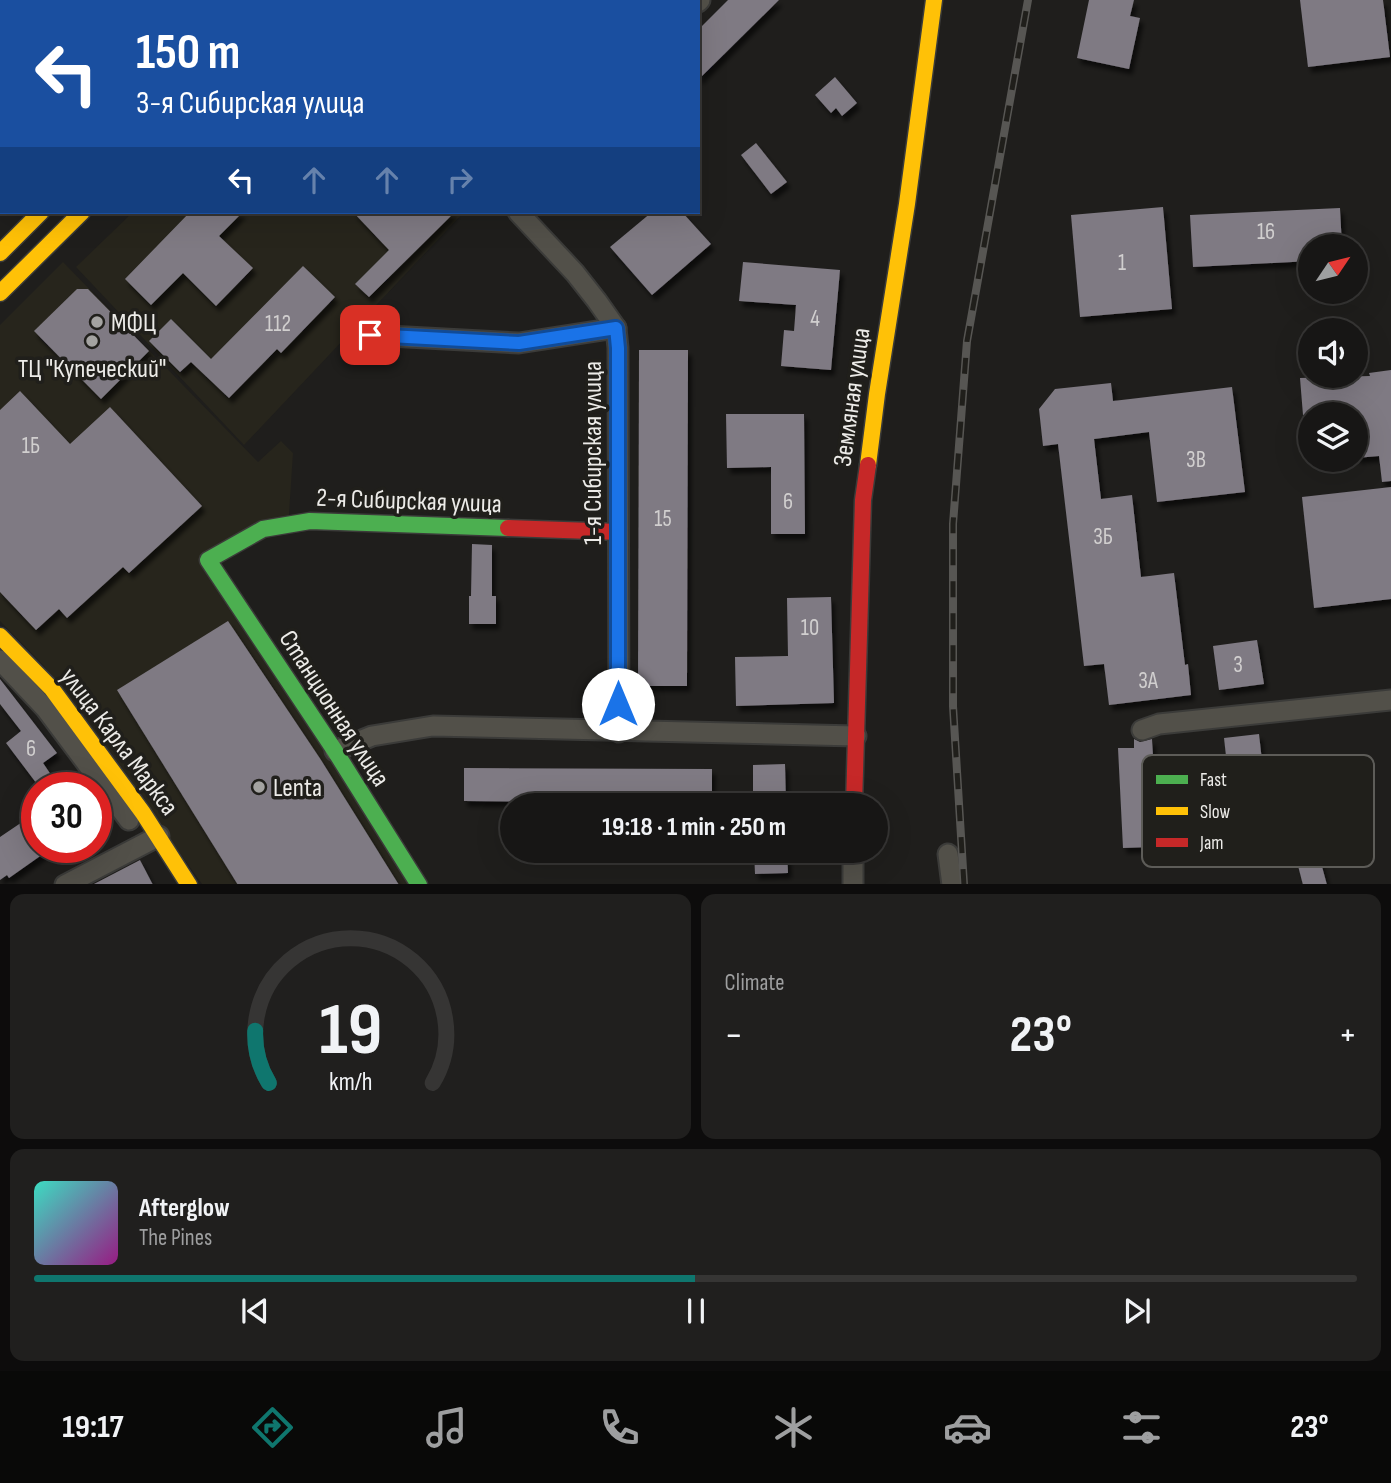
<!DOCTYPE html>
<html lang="en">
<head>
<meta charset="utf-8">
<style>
	:root { --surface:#171615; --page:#201f1e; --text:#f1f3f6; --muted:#9e9fa0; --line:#363534; --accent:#0f766e }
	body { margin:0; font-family:"Sofia Sans Condensed",sans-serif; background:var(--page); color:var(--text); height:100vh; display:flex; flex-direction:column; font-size:26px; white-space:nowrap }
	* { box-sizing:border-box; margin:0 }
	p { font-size:23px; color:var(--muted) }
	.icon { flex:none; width:38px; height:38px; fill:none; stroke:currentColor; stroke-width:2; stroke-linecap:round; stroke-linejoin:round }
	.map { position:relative; height:884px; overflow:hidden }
	.details { display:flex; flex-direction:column; gap:10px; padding:10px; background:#0d0c0c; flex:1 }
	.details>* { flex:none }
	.guide { position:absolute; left:0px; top:0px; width:700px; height:214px; box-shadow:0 7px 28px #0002,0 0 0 2px var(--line); background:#1a4fa0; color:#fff; overflow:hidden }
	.needle { width:46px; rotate:55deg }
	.tools { position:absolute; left:1298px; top:234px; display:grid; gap:14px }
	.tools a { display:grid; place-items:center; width:70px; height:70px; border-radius:50%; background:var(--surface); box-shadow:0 7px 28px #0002,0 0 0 2px var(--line); font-size:35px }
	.speed { position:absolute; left:21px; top:772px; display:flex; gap:14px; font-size:35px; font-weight:700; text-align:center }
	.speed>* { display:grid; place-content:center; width:91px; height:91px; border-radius:50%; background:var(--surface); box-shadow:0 7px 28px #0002,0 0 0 2px var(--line); line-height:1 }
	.speed .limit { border:10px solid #d22; background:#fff; color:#111 }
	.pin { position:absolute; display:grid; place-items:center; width:60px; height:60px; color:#fff; margin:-30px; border-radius:14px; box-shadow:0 4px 10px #0006 }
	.me { position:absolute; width:77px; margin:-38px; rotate:0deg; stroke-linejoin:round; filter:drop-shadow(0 0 5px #0008) }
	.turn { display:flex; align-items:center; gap:24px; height:147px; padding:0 21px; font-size:32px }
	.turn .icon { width:91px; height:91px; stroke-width:2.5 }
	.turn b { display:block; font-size:49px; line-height:60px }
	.lanes { display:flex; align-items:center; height:66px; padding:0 21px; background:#0003; justify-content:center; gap:35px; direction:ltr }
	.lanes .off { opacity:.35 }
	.big { font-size:52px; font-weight:700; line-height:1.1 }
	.details .card { flex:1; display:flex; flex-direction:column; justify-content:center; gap:10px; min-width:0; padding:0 24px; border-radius:14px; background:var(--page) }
	.details .dial { align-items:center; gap:0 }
	.dial svg { height:182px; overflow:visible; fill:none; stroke:var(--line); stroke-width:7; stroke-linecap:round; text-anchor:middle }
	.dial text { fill:var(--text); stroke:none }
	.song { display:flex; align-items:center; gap:21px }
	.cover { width:84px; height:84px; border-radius:10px; background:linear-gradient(135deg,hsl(170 70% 55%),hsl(310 70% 35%)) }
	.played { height:7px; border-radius:4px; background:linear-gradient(90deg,var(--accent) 50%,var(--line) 50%) }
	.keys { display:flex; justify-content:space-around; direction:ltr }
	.heat { display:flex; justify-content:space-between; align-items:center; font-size:38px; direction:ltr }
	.details .tiles { flex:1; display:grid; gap:10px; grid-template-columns:1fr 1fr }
	.card:last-child { grid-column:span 2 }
	.trip { position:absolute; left:500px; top:793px; width:388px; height:70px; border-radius:35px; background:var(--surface); box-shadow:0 7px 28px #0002,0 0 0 2px var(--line); font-weight:700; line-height:70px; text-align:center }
	.tab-bar { display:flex; height:112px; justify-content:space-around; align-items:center; background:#090908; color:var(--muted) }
	.tab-bar .icon { width:49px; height:49px }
	.tab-bar .selected { color:var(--accent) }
	.tab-bar b { font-size:32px; color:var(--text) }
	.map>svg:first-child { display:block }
	.built { fill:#27251c }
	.green { fill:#342c06 }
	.building { fill:#7f7a83; filter:url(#shadow) }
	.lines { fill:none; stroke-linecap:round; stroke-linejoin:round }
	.street-casing { stroke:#3b3b39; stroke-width:23 }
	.fast-casing { stroke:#3b3b39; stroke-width:19 }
	.slow-casing { stroke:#3b3b39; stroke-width:19 }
	.jam-casing { stroke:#3b3b39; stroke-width:19 }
	.street { stroke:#525049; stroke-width:19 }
	.fast { stroke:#4caf50; stroke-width:16 }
	.slow { stroke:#ffc107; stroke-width:16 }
	.jam { stroke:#c62828; stroke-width:16 }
	.rail-casing { stroke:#575653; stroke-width:8 }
	.rail { stroke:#201f1b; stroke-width:5; stroke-dasharray:16; stroke-linecap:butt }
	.route-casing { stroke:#114b97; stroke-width:18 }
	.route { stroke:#1a73e8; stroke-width:12 }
	.poi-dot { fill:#a4a3a1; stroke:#201f1b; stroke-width:2.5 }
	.labels { text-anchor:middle; stroke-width:7; stroke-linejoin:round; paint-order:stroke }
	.number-label { font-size:23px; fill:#d1cfcf }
	.poi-label { font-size:26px; fill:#ecebe8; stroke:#201f1b; text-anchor:start }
	.street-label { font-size:26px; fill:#ecebe8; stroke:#201f1b }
	.key { fill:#201f1b; stroke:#5d5c58; stroke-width:2 }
	.key-label { font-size:19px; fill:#ecebe8 }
</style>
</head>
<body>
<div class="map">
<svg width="1391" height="885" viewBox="0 0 1391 885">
	<defs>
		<filter id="shadow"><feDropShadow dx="3.5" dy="5.5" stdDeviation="2" flood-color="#0009"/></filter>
	</defs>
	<rect width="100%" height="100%" fill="#1f1e1c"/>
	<g class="built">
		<polygon points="133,212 464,212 244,445 76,267"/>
		<polygon points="63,262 258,462 281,441 293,453 288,529 206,565 411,884 202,884 44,666 0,621 0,325"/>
	</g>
	<polygon class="green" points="358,0 668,0 666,2 356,2"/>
	<g class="building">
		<polygon points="728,0 779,0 698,80 698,30"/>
		<polygon points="1089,0 1134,0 1130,16 1140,18 1129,69 1077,58"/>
		<polygon points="1300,0 1383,0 1390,57 1308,67"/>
		<polygon points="835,77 857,103 842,116 836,108 831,113 815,95"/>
		<polygon points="756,143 787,182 771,194 741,155"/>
		<polygon points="1163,207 1172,309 1080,317 1071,215"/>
		<polygon points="1340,208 1342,247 1311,247 1311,261 1193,267 1190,215"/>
		<polygon points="190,212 243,212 219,236 253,268 216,306 183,273 151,305 125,279"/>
		<polygon points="353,212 455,212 369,297 355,284 389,250"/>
		<polygon points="652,212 682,212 711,244 652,295 610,247"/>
		<polygon points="743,262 840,270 831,370 781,366 784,330 794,331 796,305 739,301"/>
		<polygon points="303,266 335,297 281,353 277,349 229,398 191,362 180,372 149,341 171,319 211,359"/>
		<polygon points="77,289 88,289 149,351 101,399 34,331"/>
		<polygon points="639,350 688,350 687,686 638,686"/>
		<polygon points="1391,370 1391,481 1382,482 1379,456 1356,458 1356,415 1303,415 1300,378 1370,376 1369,373"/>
		<polygon points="1111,383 1113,401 1232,387 1245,492 1157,502 1149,432 1094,439 1101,499 1132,495 1141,577 1174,573 1185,665 1188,664 1191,695 1109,705 1104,664 1084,666 1058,444 1043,446 1039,409 1055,389"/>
		<polygon points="20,391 70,444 110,407 202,506 129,573 123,567 67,618 59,609 36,630 0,592 0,410"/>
		<polygon points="726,414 804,414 805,534 771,534 771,467 727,468"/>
		<polygon points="1391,487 1391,599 1314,608 1302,497"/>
		<polygon points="472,544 492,545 492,596 496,596 496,624 469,624 469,596 471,596"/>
		<polygon points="831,597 834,703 736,706 735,657 788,656 787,598"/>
		<polygon points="228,621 321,760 399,885 238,885 117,690"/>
		<polygon points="1257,640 1264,684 1219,690 1213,646"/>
		<polygon points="0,679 57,753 43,763 60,788 40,788 6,743 21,731 0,704"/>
		<polygon points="1259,734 1262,761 1227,765 1224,738"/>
		<polygon points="1134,739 1140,742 1152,739 1157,825 1149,825 1150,847 1123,848 1118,748 1134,748"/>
		<polygon points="785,764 786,805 753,805 753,765"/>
		<polygon points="464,768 712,769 712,803 464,801"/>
		<polygon points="37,812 37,847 53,847 9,878 7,875 0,880 0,837"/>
		<polygon points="1317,848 1327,885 1303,885 1295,854"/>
		<polygon points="754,850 787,850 788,873 755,874"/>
		<polygon points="140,860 153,885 92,885"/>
	</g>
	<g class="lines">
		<g class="street-casing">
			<g id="street">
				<polyline points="698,2 700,0"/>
				<polyline points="518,212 575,273 597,301 616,328 618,348 619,732"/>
				<polyline points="370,335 519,343 616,328"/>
				<polyline points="0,660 46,709 129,820"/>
				<polyline points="1142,730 1159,724 1391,700"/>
				<polyline points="335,751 372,736 433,726 856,736"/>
				<polyline points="948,854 952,885"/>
				<polyline points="65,885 159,836"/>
				<polyline points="853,885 853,850"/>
			</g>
		</g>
		<g class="fast-casing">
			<g id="fast">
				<polyline points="251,2 253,0"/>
				<polyline points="297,2 299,0"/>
				<polyline points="419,885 335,751 208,560 263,529 310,521 508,528"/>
			</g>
		</g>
		<g class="slow-casing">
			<g id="slow">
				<polyline points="0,253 41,212"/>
				<polyline points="0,293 82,212"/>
				<polyline points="868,465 877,394 907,204 934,0"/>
				<polyline points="0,636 52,689 143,813 189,885"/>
			</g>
		</g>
		<g class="jam-casing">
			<g id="jam">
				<polyline points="508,528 619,532"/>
				<polyline points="854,805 863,500 868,465"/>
			</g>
		</g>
		<use href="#street" class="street"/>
		<use href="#fast" class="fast"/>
		<use href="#slow" class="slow"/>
		<use href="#jam" class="jam"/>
		<g class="rail-casing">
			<polyline id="rail" points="964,885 953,706 953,524 967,341 1028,0"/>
		</g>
		<use href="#rail" class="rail"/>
	</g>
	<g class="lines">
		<g class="route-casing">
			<polyline id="route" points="370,335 519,343 616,328 618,348 618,704"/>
		</g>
		<use href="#route" class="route"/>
	</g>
	<g class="poi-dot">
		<circle cx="97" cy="322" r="7"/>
		<circle cx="92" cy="341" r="7"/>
		<circle cx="259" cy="787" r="7"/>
	</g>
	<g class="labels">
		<g class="number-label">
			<text x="1266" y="239">16</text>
			<text x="1122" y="270">1</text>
			<text x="815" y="326">4</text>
			<text x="278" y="331">112</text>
			<text x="31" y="453">1Б</text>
			<text x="1196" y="467">3В</text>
			<text x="788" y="509">6</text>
			<text x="663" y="526">15</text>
			<text x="1103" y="544">3Б</text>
			<text x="810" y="635">10</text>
			<text x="1238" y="672">3</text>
			<text x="1148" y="688">3А</text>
			<text x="31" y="756">6</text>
		</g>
		<g class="poi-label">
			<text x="111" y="331">МФЦ</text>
			<text x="92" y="377" text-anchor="middle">ТЦ "Купеческий"</text>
			<text x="273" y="796">Lenta</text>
		</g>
		<g class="street-label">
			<text transform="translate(851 397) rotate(-82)" y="9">Земляная улица</text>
			<text transform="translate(592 453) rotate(-90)" y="9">1-я Сибирская улица</text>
			<text transform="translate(409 500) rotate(2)" y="9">2-я Сибирская улица</text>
			<text transform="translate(335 708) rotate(57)" y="9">Станционная улица</text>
			<text transform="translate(120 741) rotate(53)" y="9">улица Карла Маркса</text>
		</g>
	</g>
	<rect x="1142" y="755" width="232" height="112" rx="10" class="key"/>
	<rect x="1156" y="775" width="32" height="9" fill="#4caf50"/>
	<rect x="1156" y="807" width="32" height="8" fill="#ffc107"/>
	<rect x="1156" y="838" width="32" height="9" fill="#c62828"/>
	<g class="key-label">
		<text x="1200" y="786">Fast</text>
		<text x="1200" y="818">Slow</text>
		<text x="1200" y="849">Jam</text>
	</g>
</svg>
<div class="tools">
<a><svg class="needle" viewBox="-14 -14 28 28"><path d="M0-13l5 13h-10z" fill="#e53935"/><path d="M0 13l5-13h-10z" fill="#9e9fa0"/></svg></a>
<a><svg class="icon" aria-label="sound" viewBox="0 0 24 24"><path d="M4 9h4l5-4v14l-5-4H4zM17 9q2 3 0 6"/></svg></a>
<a><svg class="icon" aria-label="layers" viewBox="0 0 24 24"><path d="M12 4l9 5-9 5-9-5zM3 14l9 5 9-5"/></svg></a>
</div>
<div class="speed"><div class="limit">30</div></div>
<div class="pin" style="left:370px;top:335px;background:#d93025"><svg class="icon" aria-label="arrive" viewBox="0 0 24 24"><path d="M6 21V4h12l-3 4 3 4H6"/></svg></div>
<svg class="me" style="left:618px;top:704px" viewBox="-20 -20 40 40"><circle r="19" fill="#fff"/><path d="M0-13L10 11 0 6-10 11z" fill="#1a73e8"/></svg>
<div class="trip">19:18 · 1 min · 250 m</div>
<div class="guide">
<div class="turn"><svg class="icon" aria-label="left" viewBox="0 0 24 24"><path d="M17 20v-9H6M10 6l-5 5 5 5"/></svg><div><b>150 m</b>3-я Сибирская улица</div></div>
<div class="lanes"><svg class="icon" aria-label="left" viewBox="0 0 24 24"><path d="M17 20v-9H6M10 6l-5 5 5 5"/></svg><svg class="icon off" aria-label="ahead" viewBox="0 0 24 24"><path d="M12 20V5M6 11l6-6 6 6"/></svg><svg class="icon off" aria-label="ahead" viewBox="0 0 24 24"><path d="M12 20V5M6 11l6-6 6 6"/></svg><svg class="icon off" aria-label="right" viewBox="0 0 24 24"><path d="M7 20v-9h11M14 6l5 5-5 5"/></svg></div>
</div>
</div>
<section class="details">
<div class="tiles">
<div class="card dial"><svg viewBox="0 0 100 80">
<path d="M14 69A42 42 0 1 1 86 69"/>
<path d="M14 69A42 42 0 0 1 8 46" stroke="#0f766e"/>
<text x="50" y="56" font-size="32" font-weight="700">19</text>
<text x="50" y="72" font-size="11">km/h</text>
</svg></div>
<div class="card"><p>Climate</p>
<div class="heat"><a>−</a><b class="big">23°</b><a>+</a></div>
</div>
<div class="card">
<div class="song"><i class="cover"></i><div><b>Afterglow</b><p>The Pines</p></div></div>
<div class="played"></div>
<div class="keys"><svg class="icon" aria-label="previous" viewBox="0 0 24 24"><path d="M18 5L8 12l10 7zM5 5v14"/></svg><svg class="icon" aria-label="pause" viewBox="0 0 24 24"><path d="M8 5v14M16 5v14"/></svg><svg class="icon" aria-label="next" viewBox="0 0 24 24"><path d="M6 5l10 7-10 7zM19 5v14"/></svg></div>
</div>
</div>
</section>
<nav class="tab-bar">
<b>19:17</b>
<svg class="icon selected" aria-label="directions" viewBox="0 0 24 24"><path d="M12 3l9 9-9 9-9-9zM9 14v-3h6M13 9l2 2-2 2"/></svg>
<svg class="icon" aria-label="music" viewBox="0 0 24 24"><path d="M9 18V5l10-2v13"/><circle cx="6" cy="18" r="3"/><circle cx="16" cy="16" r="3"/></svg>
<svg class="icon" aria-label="phone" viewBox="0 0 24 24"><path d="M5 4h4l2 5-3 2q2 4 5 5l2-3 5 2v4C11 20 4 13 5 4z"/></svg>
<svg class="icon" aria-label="climate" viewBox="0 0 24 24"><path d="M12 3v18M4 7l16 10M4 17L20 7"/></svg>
<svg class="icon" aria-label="car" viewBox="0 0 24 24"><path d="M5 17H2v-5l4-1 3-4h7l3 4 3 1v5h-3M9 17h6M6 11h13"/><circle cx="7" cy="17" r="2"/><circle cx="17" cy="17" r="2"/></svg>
<svg class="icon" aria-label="filters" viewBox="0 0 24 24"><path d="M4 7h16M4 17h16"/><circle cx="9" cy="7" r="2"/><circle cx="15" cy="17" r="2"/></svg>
<b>23°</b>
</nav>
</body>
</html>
